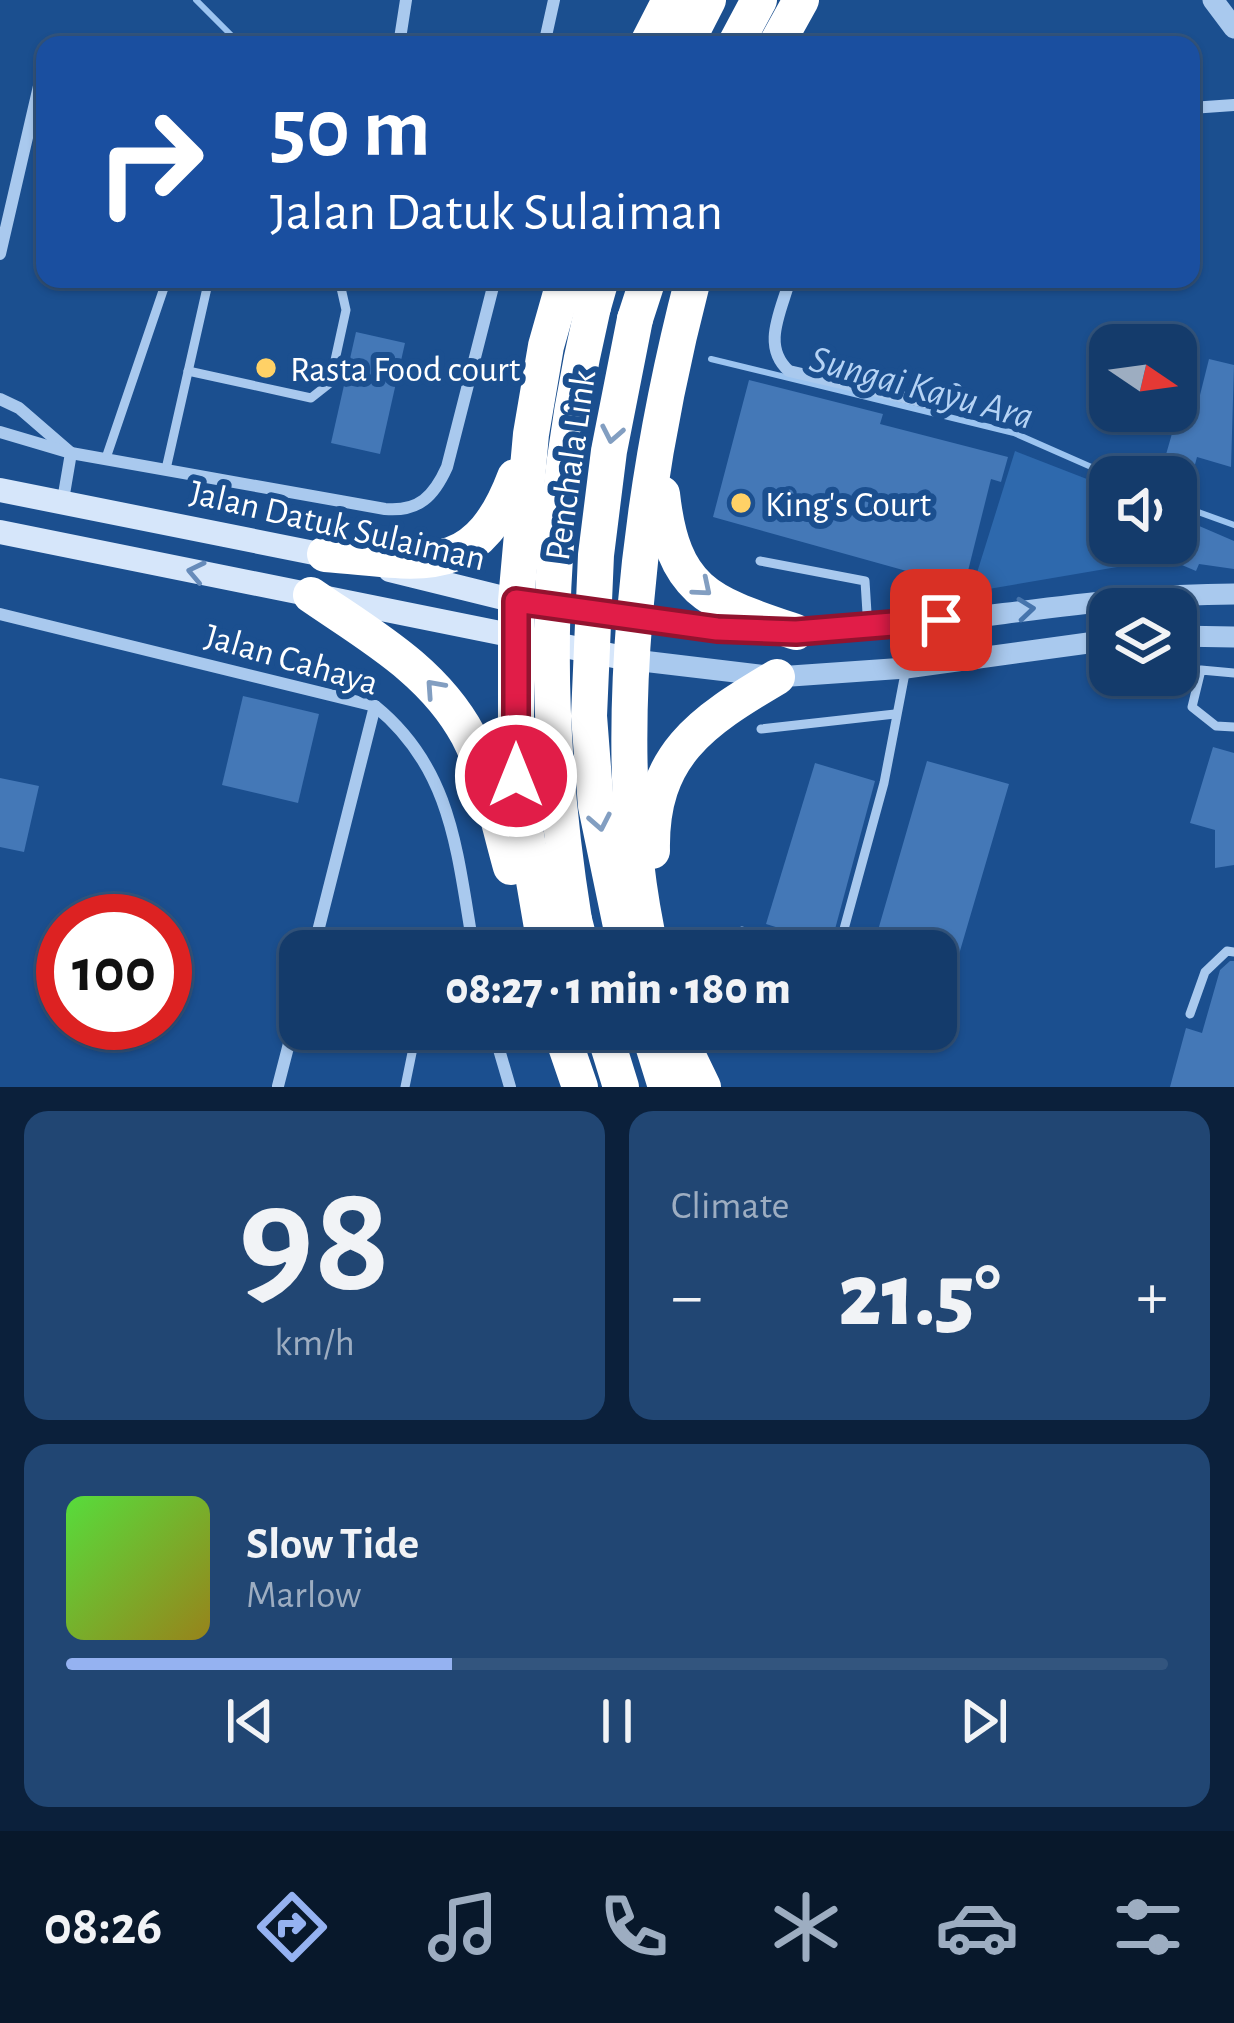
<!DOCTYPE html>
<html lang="en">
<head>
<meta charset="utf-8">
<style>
	:root { --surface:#143b6b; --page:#214673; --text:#f1f3f6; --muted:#9dadc1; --line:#33557e; --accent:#95b2f1 }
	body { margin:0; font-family:"Alegreya Sans",sans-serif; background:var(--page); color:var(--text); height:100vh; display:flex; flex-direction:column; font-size:45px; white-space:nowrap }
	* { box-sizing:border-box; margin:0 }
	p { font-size:39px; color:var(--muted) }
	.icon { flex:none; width:66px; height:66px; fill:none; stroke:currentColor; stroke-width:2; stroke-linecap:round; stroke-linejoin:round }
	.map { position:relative; height:1087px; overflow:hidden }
	.panel { display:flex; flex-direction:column; gap:24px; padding:24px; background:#0b203b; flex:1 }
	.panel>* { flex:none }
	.top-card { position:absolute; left:36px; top:36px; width:1164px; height:252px; border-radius:24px; box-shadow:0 3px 9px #0004,0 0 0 3px var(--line); background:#1a4fa0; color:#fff; overflow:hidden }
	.needle { width:78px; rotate:103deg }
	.controls { position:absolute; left:1089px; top:324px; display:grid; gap:24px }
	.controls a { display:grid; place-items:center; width:108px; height:108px; border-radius:24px; background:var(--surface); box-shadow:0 3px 9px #0004,0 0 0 3px var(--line); font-size:60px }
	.speed { position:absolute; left:36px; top:894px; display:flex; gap:24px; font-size:60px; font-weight:700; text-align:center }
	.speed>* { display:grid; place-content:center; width:156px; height:156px; border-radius:50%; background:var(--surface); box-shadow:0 3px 9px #0004,0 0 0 3px var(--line); line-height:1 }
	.speed .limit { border:18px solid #d22; background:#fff; color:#111 }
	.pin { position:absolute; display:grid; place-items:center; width:102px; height:102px; color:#fff; margin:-51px; border-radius:24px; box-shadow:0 6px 18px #0006 }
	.me { position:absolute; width:132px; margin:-66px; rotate:0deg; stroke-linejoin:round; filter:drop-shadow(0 0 9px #0008) }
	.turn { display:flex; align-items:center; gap:42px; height:252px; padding:0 36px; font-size:54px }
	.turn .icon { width:156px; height:156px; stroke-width:2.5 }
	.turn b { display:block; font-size:84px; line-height:102px }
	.big { font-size:90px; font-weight:800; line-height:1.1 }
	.panel .card { flex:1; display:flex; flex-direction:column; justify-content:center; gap:18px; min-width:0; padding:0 42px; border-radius:24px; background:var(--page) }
	.panel .dial { align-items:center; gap:0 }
	.dial b { font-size:156px; line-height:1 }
	.song { display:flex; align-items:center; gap:36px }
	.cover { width:144px; height:144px; border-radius:18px; background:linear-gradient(135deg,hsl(110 70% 55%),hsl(50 70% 35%)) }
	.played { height:12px; border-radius:6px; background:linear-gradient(90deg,var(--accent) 35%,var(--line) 35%) }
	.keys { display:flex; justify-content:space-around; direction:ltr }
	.heat { display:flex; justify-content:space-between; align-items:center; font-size:66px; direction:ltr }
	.panel .tiles { flex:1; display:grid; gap:24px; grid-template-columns:1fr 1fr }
	.card:last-child { grid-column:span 2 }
	.trip { position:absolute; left:279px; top:930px; width:678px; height:120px; border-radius:24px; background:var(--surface); box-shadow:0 3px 9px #0004,0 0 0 3px var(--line); font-weight:800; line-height:120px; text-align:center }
	.menu { display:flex; height:192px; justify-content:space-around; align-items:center; background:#08182b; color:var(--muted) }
	.menu .icon { width:84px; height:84px }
	.menu .on { color:var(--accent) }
	.menu b { font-size:54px; color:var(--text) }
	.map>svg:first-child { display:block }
	.green { fill:#2e69ad }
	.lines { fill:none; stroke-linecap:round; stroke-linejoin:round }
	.stream { stroke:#9cc4f0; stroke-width:6 }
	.building { fill:#4478b7 }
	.service { stroke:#a9c9ee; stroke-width:9 }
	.minor { stroke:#a9c9ee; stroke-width:12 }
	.tertiary { stroke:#a9c9ee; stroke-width:21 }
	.secondary { stroke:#d6e6fa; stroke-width:24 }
	.motorway { stroke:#fff; stroke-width:36 }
	.motorway-bridge { stroke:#fff; stroke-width:36 }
	.oneway { stroke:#829ec1 }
	.oneway2 { stroke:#668bba }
	.oneway3 { stroke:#4674ac }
	.route-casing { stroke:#92132f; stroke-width:30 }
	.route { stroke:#e11d48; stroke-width:21 }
	.poi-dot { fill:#ffd166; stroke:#1b4f8f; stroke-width:4.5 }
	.labels { text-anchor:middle; stroke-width:12; stroke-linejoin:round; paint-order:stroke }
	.poi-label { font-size:36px; fill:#fff; stroke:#1b4f8f; text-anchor:start }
	.street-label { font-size:36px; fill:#fff; stroke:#1b4f8f }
	.water-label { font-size:39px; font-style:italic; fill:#b5d3f5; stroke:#1b4f8f }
</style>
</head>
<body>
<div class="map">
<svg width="1234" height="1087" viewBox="0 0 1234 1087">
	<rect width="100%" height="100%" fill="#1b4f8f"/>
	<polygon class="green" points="1015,451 1110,488 1110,543 1129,543 1123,566 971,592"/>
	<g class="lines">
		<g class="stream">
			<polyline points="196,0 241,45"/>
			<polyline points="711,359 1014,433 1114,477"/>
			<polyline points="1176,504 1234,525"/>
		</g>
	</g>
	<g class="building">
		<polygon points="356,332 405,343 380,454 331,443"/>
		<polygon points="1209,359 1234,365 1231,467 1197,457 1193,472 1163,465 1175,423 1192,427"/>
		<polygon points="749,380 883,414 880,424 1008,457 1001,482 991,479 964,587 713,517"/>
		<polygon points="1176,516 1234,541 1234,569 1199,564 1196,571 1130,543 1176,543"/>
		<polygon points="243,696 319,714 298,803 222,785"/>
		<polygon points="1213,747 1234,753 1234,865 1215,868 1215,830 1190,823"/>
		<polygon points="927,761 1009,784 950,985 936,981 936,951 872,951"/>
		<polygon points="815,763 875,781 831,944 766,924"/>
		<polygon points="0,778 39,786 24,852 0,847"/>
		<polygon points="1230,961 1234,961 1234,1087 1170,1087 1186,1028 1202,1033 1220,970"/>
	</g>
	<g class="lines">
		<g class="service">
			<polyline points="188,371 311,398 330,383 346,310 339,279"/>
			<polyline points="106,458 167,279"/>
			<polyline points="166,469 209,279"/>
			<polyline points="760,561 865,581 868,629"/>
			<polyline points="1234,673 1201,670 1192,707 1216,726 1234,727"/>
			<polyline points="761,729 895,714"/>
			<polyline points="742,931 824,951"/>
			<polyline points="838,951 884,783 906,668"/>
			<polyline points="1190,1014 1205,972 1227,951 1234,952"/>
			<polyline points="466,1029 494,1036"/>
			<polyline points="405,1087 414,1043 426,1029"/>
		</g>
		<g class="minor">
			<polyline points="399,45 406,0"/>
			<polyline points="544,45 554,0"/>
			<polyline points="1191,108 1234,105"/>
			<polyline points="0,254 45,60"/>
			<path d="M790,279C781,312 761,346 789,371L933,404L956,389"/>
			<polyline points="895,279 919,279"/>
			<polyline points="0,399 19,408 71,453 63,500"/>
			<path d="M0,432L71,453L385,509C419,512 434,496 447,467L495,279"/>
			<path d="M0,614L375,706C454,770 457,856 474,951"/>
			<polyline points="313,951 375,706"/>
			<polyline points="493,1029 510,1087"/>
			<polyline points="278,1086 300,1001"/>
		</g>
		<g class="tertiary">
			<polyline points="1213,0 1234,28"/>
			<path d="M636,615C713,628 788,634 866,629C989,619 1110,594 1234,594"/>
			<polyline points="1176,636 1234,637"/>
			<polyline points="634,660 777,677 906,668 1110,640"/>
		</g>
		<g class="secondary">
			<polyline points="0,490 339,558"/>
			<polyline points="0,532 634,660"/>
			<polyline points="390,570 516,601 609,612"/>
		</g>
		<g class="motorway">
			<polyline points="647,45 670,0"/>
			<polyline points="685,45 708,0"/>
			<polyline points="735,45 759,0"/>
			<polyline points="776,45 801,0"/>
			<polyline points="593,307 601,279"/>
			<polyline points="635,319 648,279"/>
			<path d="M662,494C673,593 710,603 796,632"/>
			<path d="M325,554C419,561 475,583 515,477"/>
			<path d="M311,595C369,635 433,670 468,735C489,775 499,824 511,867"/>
			<path d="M652,851C650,755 701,722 777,677"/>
			<polyline points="574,920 582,951"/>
			<polyline points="546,951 516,776 516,601 531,434 546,346 565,279"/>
			<path d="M651,951C604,748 641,479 693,279"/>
			<polyline points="560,1029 580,1087"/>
			<polyline points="603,1029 621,1087"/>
			<polyline points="648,1029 666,1087"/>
			<polyline points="675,1029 703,1087"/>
		</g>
		<g class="motorway-bridge">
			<path d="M574,920C540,709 544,516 593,307"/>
			<polyline points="626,950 596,806 589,716 596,555 609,451 635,319"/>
		</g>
	</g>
	<defs><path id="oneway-chevron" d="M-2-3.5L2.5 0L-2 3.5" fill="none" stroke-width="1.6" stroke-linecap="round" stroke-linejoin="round" transform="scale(3)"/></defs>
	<g class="oneway">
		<use href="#oneway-chevron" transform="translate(612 434) rotate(101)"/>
		<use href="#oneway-chevron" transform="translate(703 588) rotate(40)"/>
		<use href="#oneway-chevron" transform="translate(434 688) rotate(-132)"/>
		<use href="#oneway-chevron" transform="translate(600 822) rotate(79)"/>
	</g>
	<use class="oneway2" href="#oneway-chevron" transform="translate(196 572) rotate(-168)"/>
	<use class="oneway3" href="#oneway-chevron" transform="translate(1026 609) rotate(-6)"/>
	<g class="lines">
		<g class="route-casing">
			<polyline id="route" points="516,776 516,601 717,629 796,632 941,620"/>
		</g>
		<use href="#route" class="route"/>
	</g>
	<g class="poi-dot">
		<circle cx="266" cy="368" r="12"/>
		<circle cx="741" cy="503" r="12"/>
	</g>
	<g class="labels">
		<g class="poi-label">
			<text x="290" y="381">Rasta Food court</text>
			<text x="765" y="516">King's Court</text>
		</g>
		<g class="street-label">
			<text transform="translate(569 465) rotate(-82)" y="13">Penchala Link</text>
			<text transform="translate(338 524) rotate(13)" y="13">Jalan Datuk Sulaiman</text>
			<text transform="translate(292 658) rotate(16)" y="13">Jalan Cahaya</text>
		</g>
		<g class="water-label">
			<text transform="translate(922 386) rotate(15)" y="14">Sungai Kayu Ara</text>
		</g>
	</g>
</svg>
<div class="controls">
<a><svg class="needle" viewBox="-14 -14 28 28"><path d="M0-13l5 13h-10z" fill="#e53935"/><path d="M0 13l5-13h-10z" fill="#9dadc1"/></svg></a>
<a><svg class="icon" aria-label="sound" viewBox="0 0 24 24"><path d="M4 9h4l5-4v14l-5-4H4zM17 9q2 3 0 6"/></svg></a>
<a><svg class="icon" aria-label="layers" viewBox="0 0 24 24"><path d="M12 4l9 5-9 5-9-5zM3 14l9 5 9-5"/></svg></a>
</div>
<div class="speed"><div class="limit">100</div></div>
<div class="pin" style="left:941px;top:620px;background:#d93025"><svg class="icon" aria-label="arrive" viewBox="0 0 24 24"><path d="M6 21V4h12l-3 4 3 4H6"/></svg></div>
<svg class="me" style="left:516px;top:776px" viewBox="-20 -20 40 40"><circle r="17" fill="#e11d48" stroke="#fff" stroke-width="3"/><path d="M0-11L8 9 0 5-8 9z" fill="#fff"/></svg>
<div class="trip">08:27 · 1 min · 180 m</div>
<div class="top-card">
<div class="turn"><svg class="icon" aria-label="right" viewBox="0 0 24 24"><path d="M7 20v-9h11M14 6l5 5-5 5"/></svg><div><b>50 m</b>Jalan Datuk Sulaiman</div></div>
</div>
</div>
<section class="panel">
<div class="tiles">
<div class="card dial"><b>98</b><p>km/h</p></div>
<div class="card"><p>Climate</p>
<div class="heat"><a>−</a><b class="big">21.5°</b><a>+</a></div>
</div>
<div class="card">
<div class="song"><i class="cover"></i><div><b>Slow Tide</b><p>Marlow</p></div></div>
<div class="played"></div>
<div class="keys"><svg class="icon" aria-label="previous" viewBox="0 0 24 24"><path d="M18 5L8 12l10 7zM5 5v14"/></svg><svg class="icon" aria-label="pause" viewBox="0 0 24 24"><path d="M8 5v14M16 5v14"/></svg><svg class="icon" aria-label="next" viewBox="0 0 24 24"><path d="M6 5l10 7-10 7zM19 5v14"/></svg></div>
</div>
</div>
</section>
<nav class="menu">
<b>08:26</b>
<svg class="icon on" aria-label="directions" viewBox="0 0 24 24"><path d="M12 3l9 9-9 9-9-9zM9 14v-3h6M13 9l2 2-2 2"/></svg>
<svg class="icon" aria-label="music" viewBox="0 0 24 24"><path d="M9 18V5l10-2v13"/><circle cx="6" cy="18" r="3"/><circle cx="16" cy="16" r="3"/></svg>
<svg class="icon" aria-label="phone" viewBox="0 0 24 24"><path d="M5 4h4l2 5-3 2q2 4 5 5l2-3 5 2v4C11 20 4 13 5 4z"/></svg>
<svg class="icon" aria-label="climate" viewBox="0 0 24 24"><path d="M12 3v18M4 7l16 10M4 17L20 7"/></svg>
<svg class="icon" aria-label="car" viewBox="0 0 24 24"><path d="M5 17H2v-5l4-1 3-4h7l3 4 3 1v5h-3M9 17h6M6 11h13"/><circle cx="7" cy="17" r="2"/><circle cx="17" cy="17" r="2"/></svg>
<svg class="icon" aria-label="filters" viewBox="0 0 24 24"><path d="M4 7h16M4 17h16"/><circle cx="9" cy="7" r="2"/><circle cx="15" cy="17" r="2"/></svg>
</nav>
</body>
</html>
